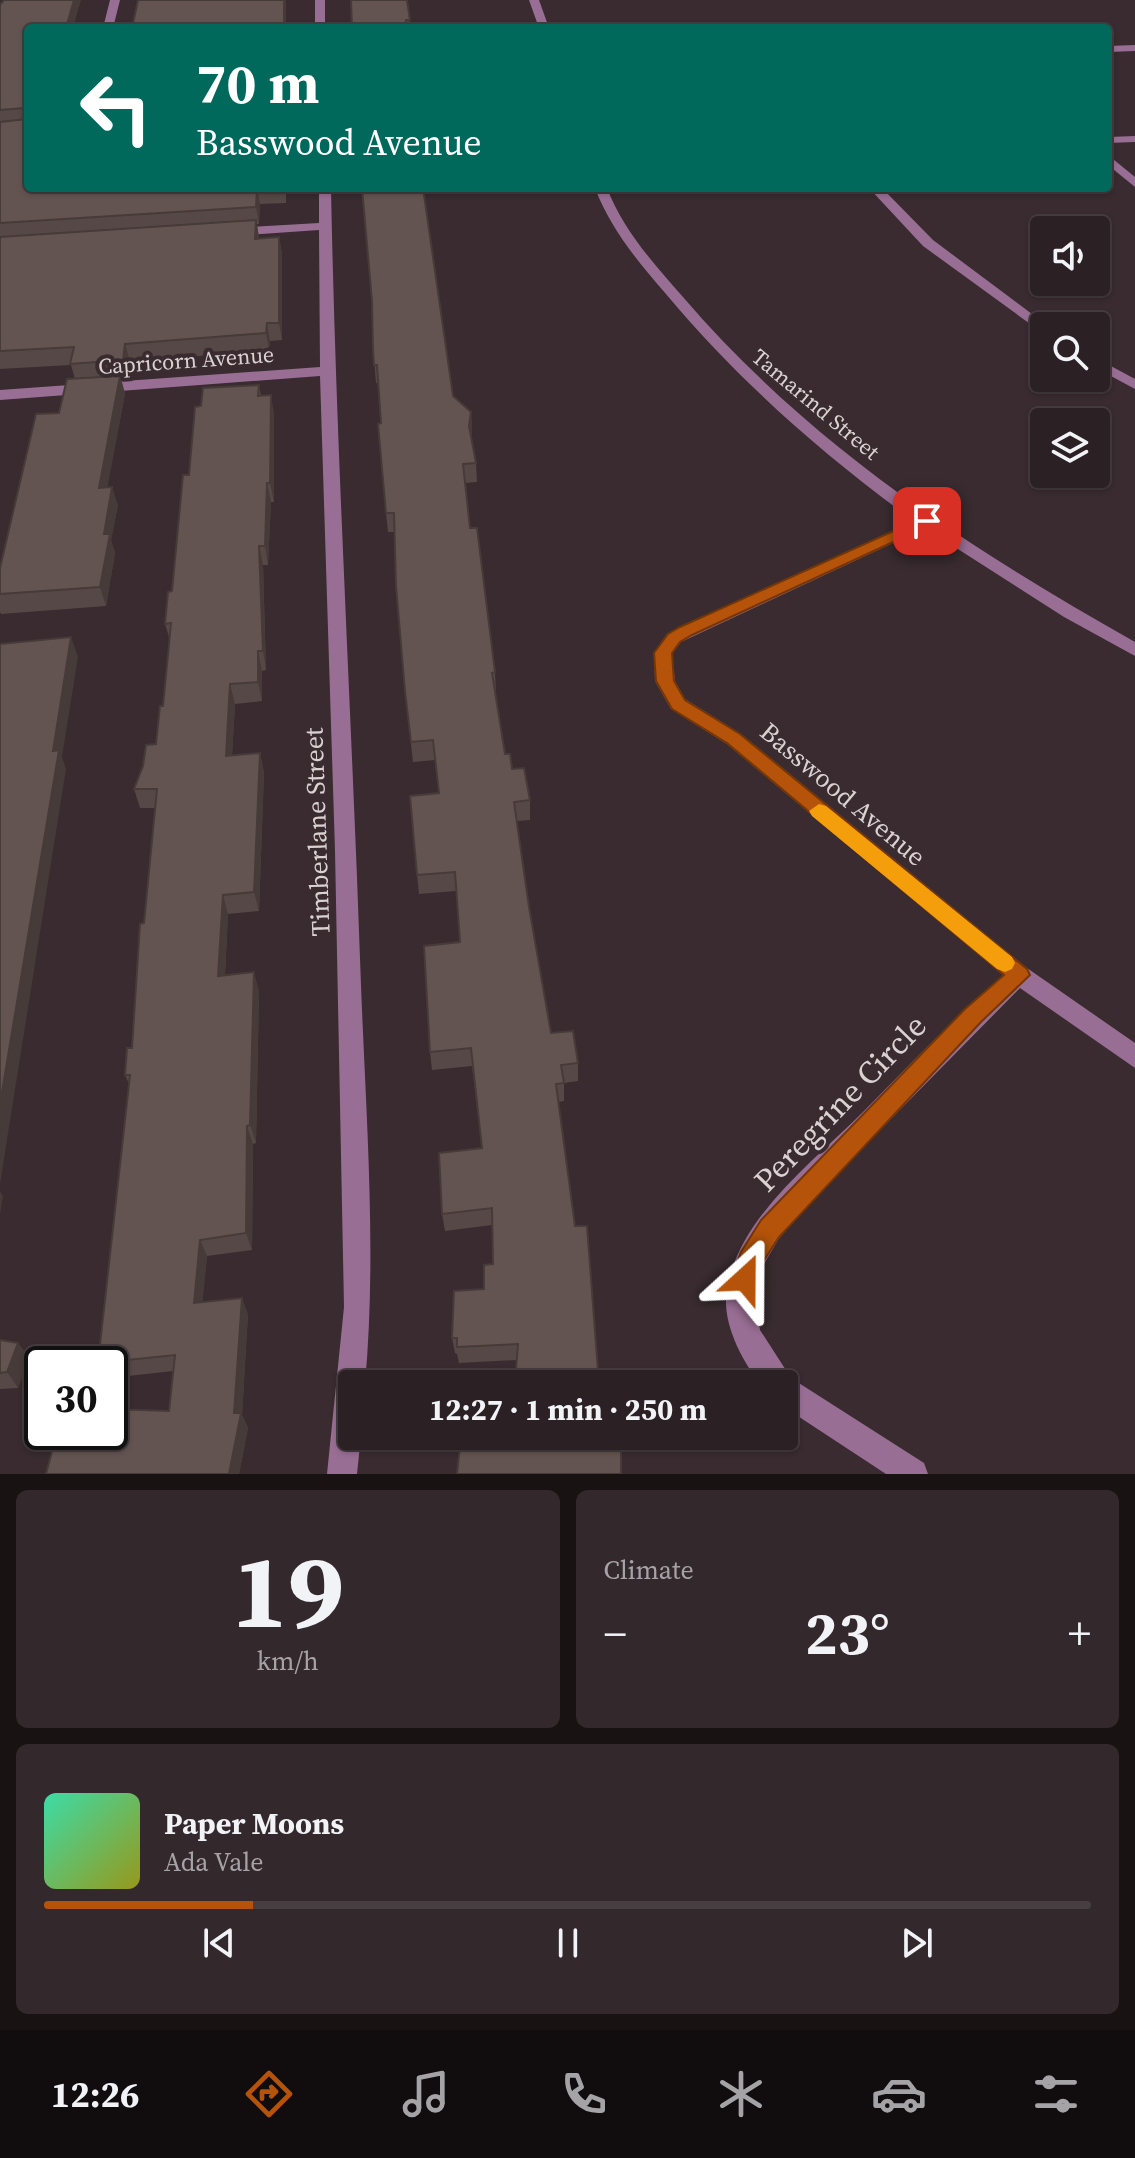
<!DOCTYPE html>
<html lang="en">
<head>
<meta charset="utf-8">
<style>
	:root { --surface:#2b2023; --page:#33282b; --text:#f1f3f6; --muted:#a6a3a6; --line:#473e41; --accent:#b45309 }
	body { margin:0; font-family:"Source Serif 4",serif; background:var(--page); color:var(--text); height:100vh; display:flex; flex-direction:column; font-size:30px; white-space:nowrap }
	* { box-sizing:border-box; margin:0 }
	p { font-size:26px; color:var(--muted) }
	.icon { flex:none; width:44px; height:44px; fill:none; stroke:currentColor; stroke-width:2; stroke-linecap:round; stroke-linejoin:round }
	.map { position:relative; height:1474px; overflow:hidden }
	.side { display:flex; flex-direction:column; gap:16px; padding:16px; background:#181213; flex:1 }
	.side>* { flex:none }
	.top-card { position:absolute; left:24px; top:24px; width:1088px; height:168px; border-radius:8px; box-shadow:0 2px 6px #0004,0 0 0 2px var(--line); background:#00695c; color:#fff; overflow:hidden }
	.tools { position:absolute; left:1030px; top:216px; display:grid; gap:16px }
	.tools a { display:grid; place-items:center; width:80px; height:80px; border-radius:8px; background:var(--surface); box-shadow:0 2px 6px #0004,0 0 0 2px var(--line); font-size:40px }
	.speed { position:absolute; left:24px; top:1346px; display:flex; gap:16px; font-size:40px; font-weight:700; text-align:center }
	.speed>* { display:grid; place-content:center; width:104px; height:104px; border-radius:50%; background:var(--surface); box-shadow:0 2px 6px #0004,0 0 0 2px var(--line); line-height:1 }
	.speed .limit { border:4px solid #111; border-radius:12px; background:#fff; color:#111 }
	.pin { position:absolute; display:grid; place-items:center; width:68px; height:68px; color:#fff; margin:-34px; border-radius:16px; box-shadow:0 4px 12px #0006 }
	.me { position:absolute; width:88px; margin:-44px; rotate:24deg; stroke-linejoin:round; filter:drop-shadow(0 0 6px #0008) }
	.turn { display:flex; align-items:center; gap:28px; height:168px; padding:0 40px; font-size:36px }
	.turn .icon { width:104px; height:104px; stroke-width:2.5 }
	.turn b { display:block; font-size:56px; line-height:68px }
	.big { font-size:60px; font-weight:700; line-height:1.1 }
	.side .tile { flex:1; display:flex; flex-direction:column; justify-content:center; gap:12px; min-width:0; padding:0 28px; border-radius:12px; background:var(--page) }
	.side .dial { align-items:center; gap:0 }
	.dial b { font-size:104px; line-height:1 }
	.song { display:flex; align-items:center; gap:24px }
	.cover { width:96px; height:96px; border-radius:12px; background:linear-gradient(135deg,hsl(160 70% 55%),hsl(60 70% 35%)) }
	.played { height:8px; border-radius:4px; background:linear-gradient(90deg,var(--accent) 20%,var(--line) 20%) }
	.keys { display:flex; justify-content:space-around; direction:ltr }
	.heat { display:flex; justify-content:space-between; align-items:center; font-size:44px; direction:ltr }
	.side .tiles { flex:1; display:grid; gap:16px; grid-template-columns:1fr 1fr }
	.tile:last-child { grid-column:span 2 }
	.trip { position:absolute; left:338px; top:1370px; width:460px; height:80px; border-radius:8px; background:var(--surface); box-shadow:0 2px 6px #0004,0 0 0 2px var(--line); font-weight:700; line-height:80px; text-align:center }
	.tabs { display:flex; height:128px; justify-content:space-around; align-items:center; background:#110d0e; color:var(--muted) }
	.tabs .icon { width:56px; height:56px }
	.tabs .on { color:var(--accent) }
	.tabs b { font-size:36px; color:var(--text) }
	.map>svg:first-child { display:block }
	.lines { fill:none; stroke-linecap:round; stroke-linejoin:round }
	.minor { fill:#996e94; fill-rule:evenodd }
	.wall { fill:#564846 }
	.shaded-wall { fill:#463b39 }
	.building { fill:#645451; stroke:#463b39; stroke-width:2 }
	.route { fill:#b45309; stroke:#753606; stroke-width:2 }
	.slow { fill:#f59e0b }
	.labels { text-anchor:middle; stroke-width:8; stroke-linejoin:round; paint-order:stroke }
	.far-street-label { font-size:22px; fill:#dad1d3; stroke:#392b2f }
	.street-label { font-size:26px; fill:#dad1d3; stroke:#392b2f }
	.near-street-label { font-size:32px; fill:#dad1d3; stroke:#392b2f }
</style>
</head>
<body>
<div class="map">
<svg width="1135" height="1474" viewBox="0 0 1135 1474">
	<rect width="100%" height="100%" fill="#392b2f"/>
	<g class="lines">
		<g class="minor">
			<polygon points="110,0 120,0 113,28 103,28"/>
			<rect x="315" y="0" width="10" height="28"/>
			<polygon points="529,0 539,0 549,28 539,28"/>
			<polygon points="1135,45 1135,51 1108,52 1108,46"/>
			<polygon points="1135,136 1135,142 1108,143 1108,137"/>
			<polygon points="1108,155 1135,177 1135,187 1108,165"/>
			<path d="M319,188H331C336,454 352,720 361,985C366,1118 377,1252 365,1384H352V1436H361L357,1474H327L344,1307L335,851L320,376L0,400V390L320,367L319,230L233,236L227,232L233,228L319,223Z"/>
			<path d="M595,188H607C623,230 654,264 683,297C809,444 968,548 1135,642V656L1064,617L925,528L681,642L672,654L675,681L685,699L741,734L1027,968L1135,1043V1068L1020,988L808,1203L778,1240L760,1271L754,1297L760,1330L791,1378L924,1463L928,1474H886L784,1407V1384H760C741,1358 721,1322 727,1288C740,1216 814,1161 863,1112C909,1065 954,1019 1003,975L727,744L671,709L655,681L654,653L667,634L914,521C822,454 739,381 666,294C638,262 610,228 595,188Z"/>
			<polygon points="869,188 882,188 933,240 1048,326 1044,326 1044,334 923,246"/>
			<polygon points="1096,358 1135,379 1135,389 1096,368"/>
		</g>
	</g>
	<g class="wall">
		<polygon points="407,0 410,28 352,28"/>
		<polygon points="0,5 28,28 28,188 286,188 286,203 260,204 259,224 257,224 259,239 279,237 282,254 282,340 270,341 269,351 130,361 127,378 121,378 125,394 107,487 118,505 111,540 115,553 106,606 1,614 0,612 0,568 59,413 75,379 71,365 0,369"/>
		<polygon points="372,301 453,396 471,412 472,430 471,438 476,463 477,482 465,483 470,528 495,672 496,692 495,692 505,754 530,800 530,820 517,821 529,907 551,1033 578,1063 578,1081 564,1083 564,1101 558,1102 575,1226 598,1371 605,1380 612,1384 517,1360 459,1363 457,1354 455,1353 452,1338 484,1289 493,1264 492,1225 445,1231 442,1214 482,1148 472,1066 432,1070 430,1052 460,942 456,891 419,894 417,875 439,793 435,760 413,762 405,691 394,532 388,532 386,513 378,383 376,383 373,349"/>
		<polygon points="259,385 261,396 274,413 274,502 271,502 268,565 263,565 266,670 262,671 262,701 235,704 232,756 260,753 264,773 259,911 228,914 225,975 259,991 256,1143 253,1144 252,1250 207,1256 202,1302 248,1314 242,1415 248,1428 239,1474 46,1474 83,1445 169,1411 173,1371 110,1378 110,1364 99,1364 98,1363 129,1084 125,1075 132,1048 155,808 140,808 134,789 156,744 163,706 170,640 165,624 172,591 189,475 201,406"/>
		<polygon points="0,1340 18,1343 29,1358 18,1388 0,1389"/>
	</g>
	<g class="shaded-wall">
		<polygon points="74,0 81,0 73,28 66,28"/>
		<rect x="284" y="0" width="2" height="28"/>
		<polygon points="257,188 260,204 259,224 256,207"/>
		<polygon points="256,220 259,237 258,256 255,239"/>
		<polygon points="279,237 282,254 282,340 279,323"/>
		<polygon points="267,323 270,341 269,351 266,333"/>
		<polygon points="125,344 130,361 127,378 123,360"/>
		<polygon points="120,376 125,394 104,506 99,488"/>
		<polygon points="271,395 274,413 274,502 270,483"/>
		<polygon points="471,412 472,430 470,444 469,426"/>
		<polygon points="267,483 271,502 268,565 265,546"/>
		<polygon points="112,487 118,505 111,540 115,553 106,606 100,587 104,534"/>
		<polygon points="259,546 263,565 266,670 263,651"/>
		<polygon points="71,637 78,657 62,757 66,769 0,1184 0,1104 53,751"/>
		<polygon points="258,651 262,671 262,701 258,682"/>
		<polygon points="230,684 235,704 231,776 226,756"/>
		<polygon points="260,753 264,773 259,911 254,892"/>
		<polygon points="223,895 228,914 224,994 218,976"/>
		<polygon points="254,972 259,991 256,1143 250,1125"/>
		<polygon points="247,1126 253,1144 252,1250 246,1233"/>
		<polygon points="0,1191 3,1196 0,1214"/>
		<polygon points="200,1240 207,1256 201,1319 194,1303"/>
		<polygon points="242,1298 248,1314 242,1415 248,1428 239,1474 229,1474"/>
		<polygon points="18,1343 29,1358 18,1388 7,1372"/>
	</g>
	<g class="building">
		<polygon points="4,0 74,0 66,28 28,28 28,188 257,188 256,207 0,223 0,122 26,119 27,111 24,108 0,110 0,5"/>
		<polygon points="138,0 284,0 284,28 132,28"/>
		<polygon points="351,0 407,0 410,20 406,20 406,28 352,28"/>
		<polygon points="362,188 423,188 453,396 471,412 469,426 476,463 463,464 470,528 477,528 495,672 492,673 505,754 510,754 512,769 524,768 530,800 514,802 529,907 551,1033 573,1031 578,1063 561,1065 564,1083 556,1084 575,1226 587,1226 598,1371 605,1371 605,1380 612,1380 612,1384 515,1384 518,1344 457,1347 457,1338 452,1338 454,1291 484,1289 484,1265 493,1264 492,1208 442,1214 439,1153 482,1148 471,1048 430,1052 424,946 460,942 455,872 417,875 410,796 439,793 433,740 411,742 405,691 396,586 394,513 386,513 378,424 381,423 377,365 374,365 373,349 372,301"/>
		<polygon points="256,220 255,239 279,237 279,323 267,323 266,333 125,344 123,360 70,364 74,347 0,351 0,237"/>
		<polygon points="120,376 99,488 112,487 104,534 110,534 100,587 0,594 0,568 36,414 59,413 67,379"/>
		<polygon points="259,385 258,396 271,395 270,483 267,483 265,546 259,546 263,651 258,651 258,682 230,684 226,756 260,753 254,892 223,895 218,976 254,972 250,1125 247,1126 246,1233 200,1240 194,1303 242,1298 234,1413 241,1413 229,1474 46,1474 54,1444 83,1445 87,1432 110,1432 110,1409 169,1411 175,1355 98,1363 130,1075 125,1075 127,1048 132,1048 140,924 144,923 157,789 134,789 143,766 146,745 156,744 160,706 163,706 171,623 165,624 168,592 172,591 183,475 189,475 195,407 201,406 203,388"/>
		<polygon points="71,637 53,751 59,750 0,1104 0,644"/>
		<polygon points="0,1340 18,1343 7,1372 0,1373"/>
		<polygon points="461,1436 621,1436 621,1474 457,1474"/>
	</g>
	<polygon class="route" points="927,516 932,518 932,524 692,635 680,642 672,653 674,681 685,700 740,734 1027,969 1030,975 981,1022 779,1237 761,1265 754,1288 745,1291 736,1288 732,1279 741,1252 761,1220 965,1009 1004,975 727,743 672,709 656,681 654,653 668,634 680,627"/>
	<polygon class="slow" points="819,804 826,806 1012,957 1015,963 1012,969 1005,972 997,969 812,816 809,811"/>
	<g class="labels">
		<g class="far-street-label">
			<text transform="translate(186 360) rotate(-4)" y="8">Capricorn Avenue</text>
			<text transform="translate(816 404) rotate(40)" y="8">Tamarind Street</text>
		</g>
		<g class="street-label">
			<text transform="translate(843 794) rotate(40)" y="9">Basswood Avenue</text>
			<text transform="translate(317 832) rotate(-92)" y="9">Timberlane Street</text>
		</g>
		<g class="near-street-label">
			<text transform="translate(840 1103) rotate(-46)" y="11">Peregrine Circle</text>
		</g>
	</g>
</svg>
<div class="tools">
<a><svg class="icon" aria-label="sound" viewBox="0 0 24 24"><path d="M4 9h4l5-4v14l-5-4H4zM17 9q2 3 0 6"/></svg></a>
<a><svg class="icon" aria-label="search" viewBox="0 0 24 24"><circle cx="10" cy="10" r="6"/><path d="M15 15l6 6"/></svg></a>
<a><svg class="icon" aria-label="layers" viewBox="0 0 24 24"><path d="M12 4l9 5-9 5-9-5zM3 14l9 5 9-5"/></svg></a>
</div>
<div class="speed"><div class="limit">30</div></div>
<div class="pin" style="left:927px;top:521px;background:#d93025"><svg class="icon" aria-label="arrive" viewBox="0 0 24 24"><path d="M6 21V4h12l-3 4 3 4H6"/></svg></div>
<svg class="me" style="left:745px;top:1279px" viewBox="-20 -20 40 40"><path d="M0-17L14 15 0 8-14 15z" fill="#b45309" stroke="#fff" stroke-width="4"/></svg>
<div class="trip">12:27 · 1 min · 250 m</div>
<div class="top-card">
<div class="turn"><svg class="icon" aria-label="left" viewBox="0 0 24 24"><path d="M17 20v-9H6M10 6l-5 5 5 5"/></svg><div><b>70 m</b>Basswood Avenue</div></div>
</div>
</div>
<section class="side">
<div class="tiles">
<div class="tile dial"><b>19</b><p>km/h</p></div>
<div class="tile"><p>Climate</p>
<div class="heat"><a>−</a><b class="big">23°</b><a>+</a></div>
</div>
<div class="tile">
<div class="song"><i class="cover"></i><div><b>Paper Moons</b><p>Ada Vale</p></div></div>
<div class="played"></div>
<div class="keys"><svg class="icon" aria-label="previous" viewBox="0 0 24 24"><path d="M18 5L8 12l10 7zM5 5v14"/></svg><svg class="icon" aria-label="pause" viewBox="0 0 24 24"><path d="M8 5v14M16 5v14"/></svg><svg class="icon" aria-label="next" viewBox="0 0 24 24"><path d="M6 5l10 7-10 7zM19 5v14"/></svg></div>
</div>
</div>
</section>
<nav class="tabs">
<b>12:26</b>
<svg class="icon on" aria-label="directions" viewBox="0 0 24 24"><path d="M12 3l9 9-9 9-9-9zM9 14v-3h6M13 9l2 2-2 2"/></svg>
<svg class="icon" aria-label="music" viewBox="0 0 24 24"><path d="M9 18V5l10-2v13"/><circle cx="6" cy="18" r="3"/><circle cx="16" cy="16" r="3"/></svg>
<svg class="icon" aria-label="phone" viewBox="0 0 24 24"><path d="M5 4h4l2 5-3 2q2 4 5 5l2-3 5 2v4C11 20 4 13 5 4z"/></svg>
<svg class="icon" aria-label="climate" viewBox="0 0 24 24"><path d="M12 3v18M4 7l16 10M4 17L20 7"/></svg>
<svg class="icon" aria-label="car" viewBox="0 0 24 24"><path d="M5 17H2v-5l4-1 3-4h7l3 4 3 1v5h-3M9 17h6M6 11h13"/><circle cx="7" cy="17" r="2"/><circle cx="17" cy="17" r="2"/></svg>
<svg class="icon" aria-label="filters" viewBox="0 0 24 24"><path d="M4 7h16M4 17h16"/><circle cx="9" cy="7" r="2"/><circle cx="15" cy="17" r="2"/></svg>
</nav>
</body>
</html>
